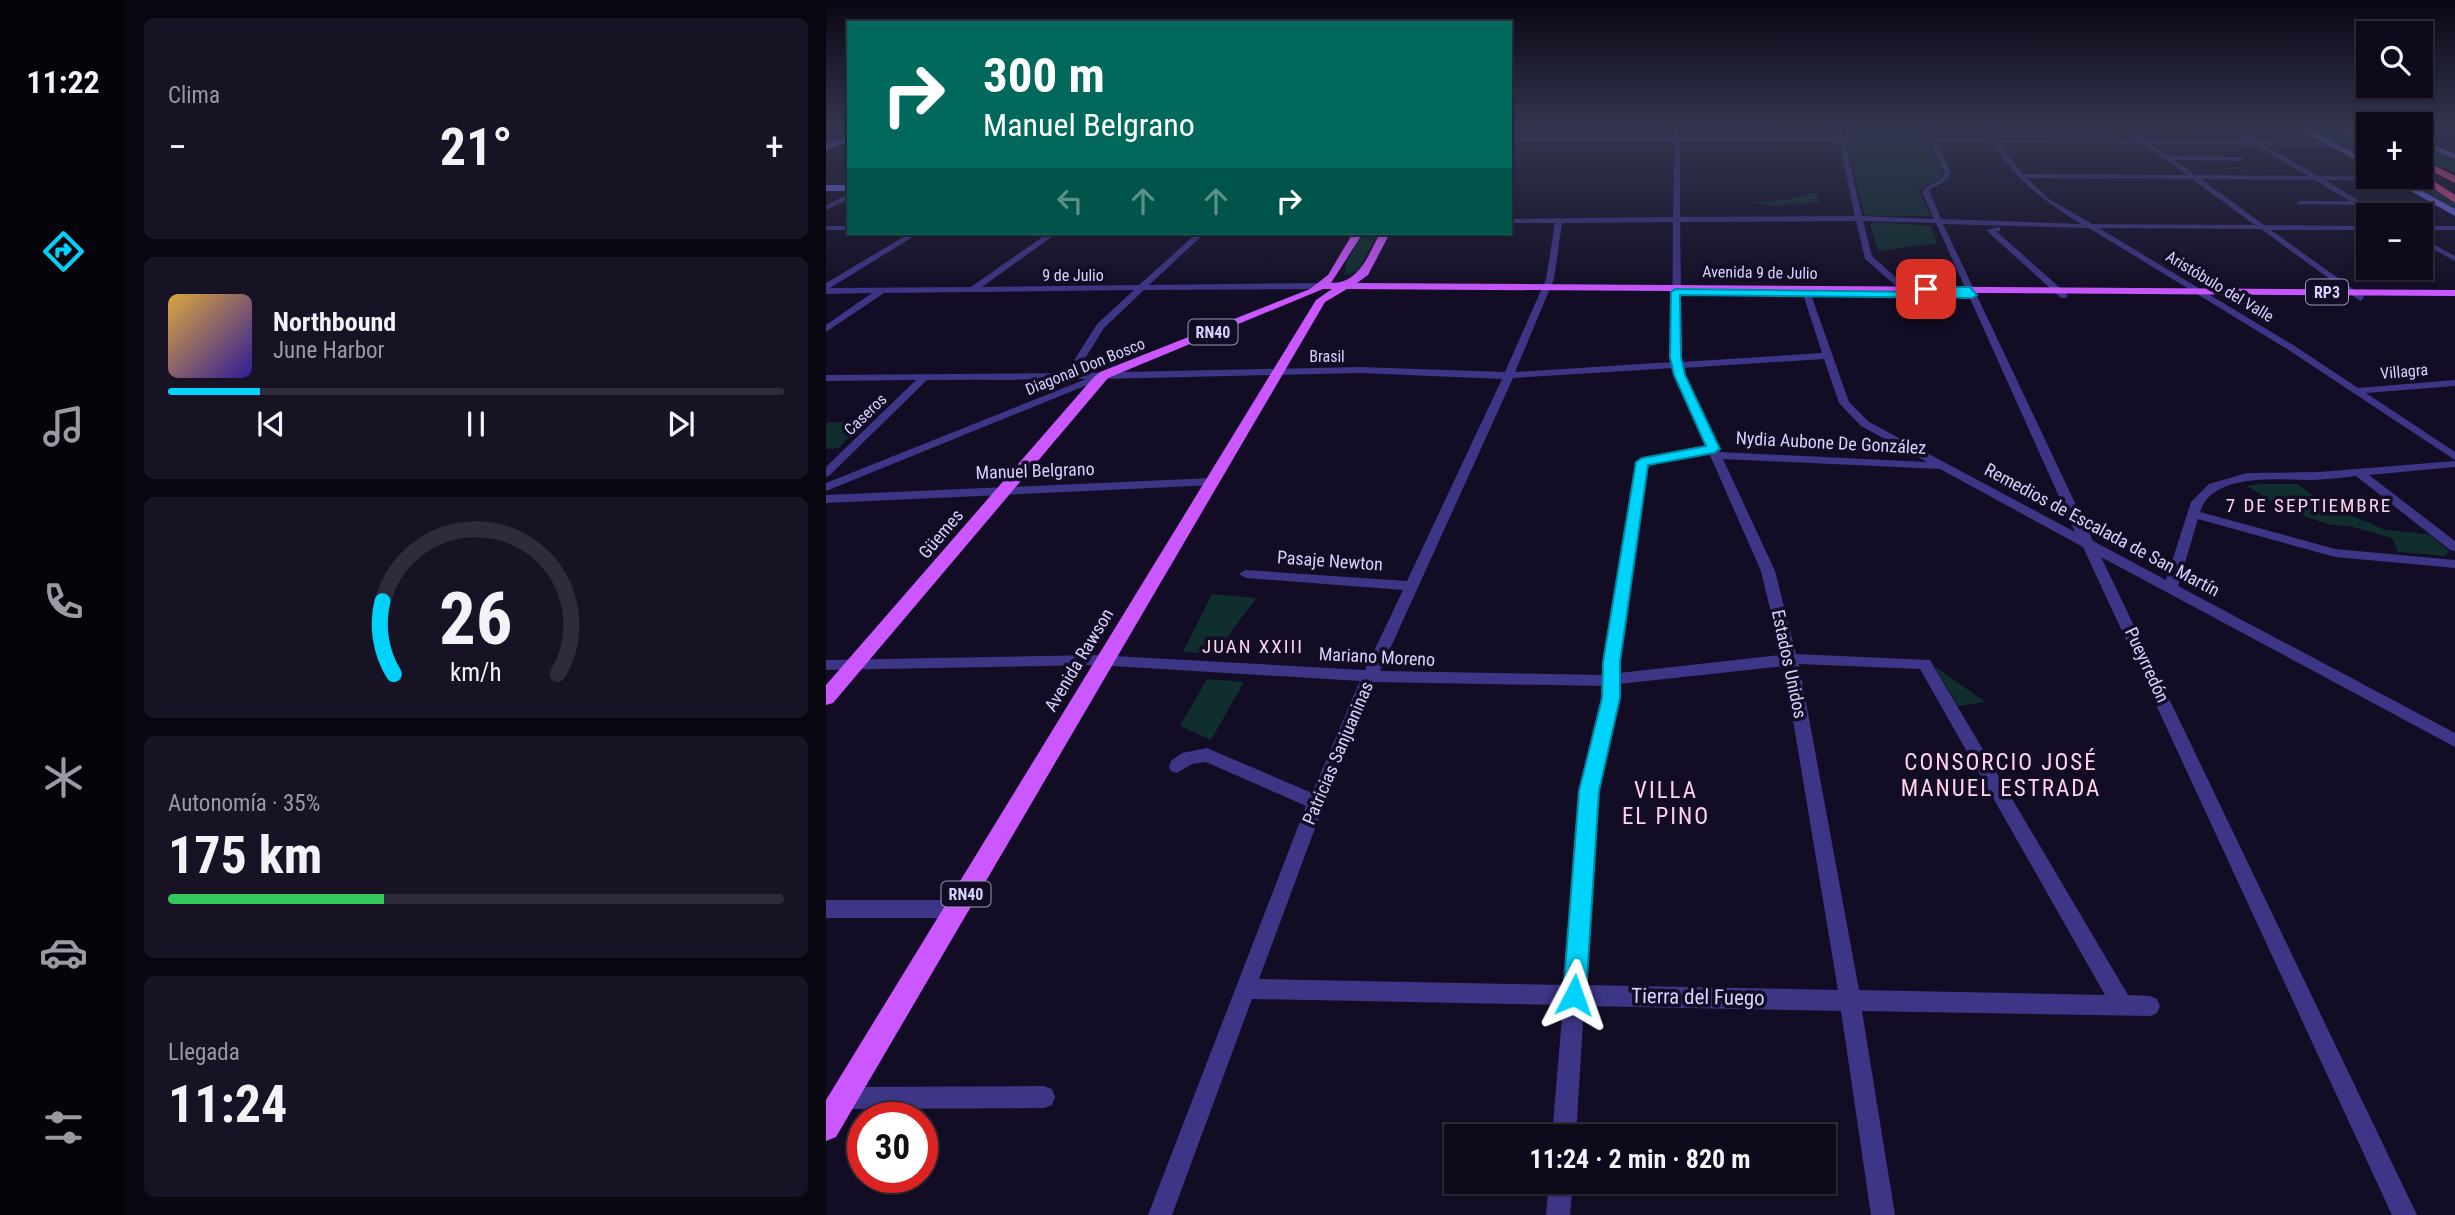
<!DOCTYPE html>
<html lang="es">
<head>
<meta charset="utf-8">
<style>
	:root { --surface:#0e0a1b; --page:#171324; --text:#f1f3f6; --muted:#9b9aa3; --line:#2e2b3a; --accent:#00d3fb }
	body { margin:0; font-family:"Roboto Condensed",sans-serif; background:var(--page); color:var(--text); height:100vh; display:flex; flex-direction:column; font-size:26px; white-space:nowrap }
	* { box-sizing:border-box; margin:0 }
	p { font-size:23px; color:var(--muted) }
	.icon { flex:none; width:38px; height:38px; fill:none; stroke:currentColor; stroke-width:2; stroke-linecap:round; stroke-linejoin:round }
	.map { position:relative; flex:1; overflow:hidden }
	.side { display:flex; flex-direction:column; gap:18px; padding:18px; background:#08060f; width:700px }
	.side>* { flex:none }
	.hud { position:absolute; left:21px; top:21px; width:665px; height:214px; border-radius:0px; box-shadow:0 2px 5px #0004,0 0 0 2px var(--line); background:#00695c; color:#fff; overflow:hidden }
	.buttons { position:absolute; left:1530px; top:21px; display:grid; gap:14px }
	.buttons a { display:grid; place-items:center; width:77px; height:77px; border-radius:0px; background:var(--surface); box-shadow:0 2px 5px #0004,0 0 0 2px var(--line); font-size:35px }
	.speed { position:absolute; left:21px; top:1102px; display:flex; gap:14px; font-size:35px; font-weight:700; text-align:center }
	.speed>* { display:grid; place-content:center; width:91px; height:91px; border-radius:50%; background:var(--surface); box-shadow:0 2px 5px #0004,0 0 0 2px var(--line); line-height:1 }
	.speed .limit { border:10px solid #d22; background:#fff; color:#111 }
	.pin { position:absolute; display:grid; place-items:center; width:60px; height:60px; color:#fff; margin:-30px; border-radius:14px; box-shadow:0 4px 10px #0006 }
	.me { position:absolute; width:77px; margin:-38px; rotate:4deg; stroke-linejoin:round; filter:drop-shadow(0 0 5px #0008) }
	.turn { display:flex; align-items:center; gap:24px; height:147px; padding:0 21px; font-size:32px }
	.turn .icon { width:91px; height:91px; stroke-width:2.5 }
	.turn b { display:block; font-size:49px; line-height:60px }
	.lanes { display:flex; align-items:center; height:66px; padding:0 21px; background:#0003; justify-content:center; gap:35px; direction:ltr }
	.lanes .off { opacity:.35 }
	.big { font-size:52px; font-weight:700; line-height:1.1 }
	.side .tile { flex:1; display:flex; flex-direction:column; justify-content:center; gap:10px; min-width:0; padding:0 24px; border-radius:10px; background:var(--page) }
	.side .dial { align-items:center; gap:0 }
	.dial svg { height:182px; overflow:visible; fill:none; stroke:var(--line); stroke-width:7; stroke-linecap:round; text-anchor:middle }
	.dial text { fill:var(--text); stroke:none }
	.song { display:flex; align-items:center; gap:21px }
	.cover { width:84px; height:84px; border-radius:10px; background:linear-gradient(135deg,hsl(40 70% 55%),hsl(250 70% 35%)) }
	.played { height:7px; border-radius:4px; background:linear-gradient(90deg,var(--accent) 15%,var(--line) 15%) }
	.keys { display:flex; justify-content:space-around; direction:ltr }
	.heat { display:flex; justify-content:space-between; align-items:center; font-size:38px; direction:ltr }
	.charge { height:10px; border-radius:5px; background:linear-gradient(90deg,#34c759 35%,var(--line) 0) }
	.trip { position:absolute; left:618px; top:1124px; width:392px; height:70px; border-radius:0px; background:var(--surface); box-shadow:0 2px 5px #0004,0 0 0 2px var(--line); font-weight:700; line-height:70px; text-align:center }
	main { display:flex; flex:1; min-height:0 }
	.menu { display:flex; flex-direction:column; width:126px; justify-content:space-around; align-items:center; background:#06040b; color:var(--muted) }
	.menu .icon { width:49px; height:49px }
	.menu .active { color:var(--accent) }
	.menu b { font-size:32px; color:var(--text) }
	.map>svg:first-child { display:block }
	.green { fill:#102e2e }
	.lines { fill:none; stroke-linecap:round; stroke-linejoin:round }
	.street { fill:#3d3586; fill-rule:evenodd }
	.secondary { fill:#7467ff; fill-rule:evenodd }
	.primary { fill:#ca57ff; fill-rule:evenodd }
	.highway { fill:#ff4b97; fill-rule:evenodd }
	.route { fill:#00d3fb; stroke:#0089a3; stroke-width:2 }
	.labels { text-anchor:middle; stroke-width:7; stroke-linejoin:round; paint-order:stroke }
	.far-street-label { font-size:16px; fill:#d8d0ff; stroke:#120d24 }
	.shield { fill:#120d24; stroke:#9d96bd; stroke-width:2 }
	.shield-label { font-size:16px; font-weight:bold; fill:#d8d0ff }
	.street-label { font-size:18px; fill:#d8d0ff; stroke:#120d24 }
	.neighbourhood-label { font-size:19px; letter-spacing:2px; fill:#ffd2ec; stroke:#120d24 }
	.near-street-label { font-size:21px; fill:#d8d0ff; stroke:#120d24 }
	.near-neighbourhood-label { font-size:23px; letter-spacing:2px; fill:#ffd2ec; stroke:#120d24 }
</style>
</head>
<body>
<main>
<nav class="menu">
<b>11:22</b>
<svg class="icon active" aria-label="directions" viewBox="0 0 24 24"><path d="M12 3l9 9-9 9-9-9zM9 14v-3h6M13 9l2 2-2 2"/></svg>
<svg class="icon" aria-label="music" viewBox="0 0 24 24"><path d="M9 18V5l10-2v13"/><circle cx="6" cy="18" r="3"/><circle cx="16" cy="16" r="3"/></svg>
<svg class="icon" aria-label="phone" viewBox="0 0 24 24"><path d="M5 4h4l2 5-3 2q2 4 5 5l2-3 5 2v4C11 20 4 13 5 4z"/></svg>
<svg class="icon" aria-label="climate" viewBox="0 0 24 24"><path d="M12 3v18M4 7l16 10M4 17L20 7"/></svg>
<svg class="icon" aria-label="car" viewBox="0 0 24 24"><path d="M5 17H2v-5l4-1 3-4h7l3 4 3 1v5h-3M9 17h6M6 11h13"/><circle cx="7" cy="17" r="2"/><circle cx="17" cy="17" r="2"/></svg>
<svg class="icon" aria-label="filters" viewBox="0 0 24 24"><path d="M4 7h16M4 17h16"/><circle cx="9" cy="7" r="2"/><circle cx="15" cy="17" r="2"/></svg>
</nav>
<section class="side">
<div class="tile"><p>Clima</p>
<div class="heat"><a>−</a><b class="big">21°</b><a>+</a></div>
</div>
<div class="tile">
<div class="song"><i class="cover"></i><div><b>Northbound</b><p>June Harbor</p></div></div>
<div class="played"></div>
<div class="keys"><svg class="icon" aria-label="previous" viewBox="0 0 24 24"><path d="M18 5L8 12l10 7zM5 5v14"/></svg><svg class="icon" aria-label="pause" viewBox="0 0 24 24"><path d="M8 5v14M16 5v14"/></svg><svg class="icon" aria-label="next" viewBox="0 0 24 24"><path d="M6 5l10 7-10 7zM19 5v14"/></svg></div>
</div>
<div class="tile dial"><svg viewBox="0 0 100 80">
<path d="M14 69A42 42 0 1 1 86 69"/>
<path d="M14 69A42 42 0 0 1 9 37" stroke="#00d3fb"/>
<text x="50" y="56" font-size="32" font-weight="700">26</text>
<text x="50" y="72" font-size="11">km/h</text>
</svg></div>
<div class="tile"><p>Autonomía · 35%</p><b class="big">175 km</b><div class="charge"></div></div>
<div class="tile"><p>Llegada</p><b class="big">11:24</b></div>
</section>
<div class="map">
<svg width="1629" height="1215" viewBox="0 0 1629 1215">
	<rect width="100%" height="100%" fill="#120d24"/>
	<g class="green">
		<polygon points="1016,126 1092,126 1097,137 1022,138 1019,137"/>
		<polygon points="1475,126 1504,126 1542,146 1542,161"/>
		<polygon points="1094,141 1100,143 1117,171 1114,178 1093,190 1104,216 1047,216 1038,214 1020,143"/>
		<polygon points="1594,143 1629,160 1629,173 1594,157"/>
		<polygon points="1570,177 1592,177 1629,203 1629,209"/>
		<polygon points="984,193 991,194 993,202 949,206 923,202 962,200"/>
		<polygon points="1049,222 1105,226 1111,243 1052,251 1044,224"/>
		<polygon points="537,233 552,233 532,271 518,275 521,261"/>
		<polygon points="40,421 12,448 0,449 0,423"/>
		<polygon points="1436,484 1472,484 1493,501 1507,508 1560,530 1602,534 1623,551 1620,556 1572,552 1566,538 1523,526 1505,525 1459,510 1421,486"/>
		<polygon points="386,594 430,598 389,654 357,652"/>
		<polygon points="1109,667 1110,667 1159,702 1132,706"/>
		<polygon points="381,679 418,682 385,740 354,726"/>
	</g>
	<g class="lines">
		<g class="street">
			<path d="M848,126H854V138H1012L1009,126H1015L1018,138H1101L1094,126H1100L1107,138L1164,139L1157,126H1163L1170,139L1313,140L1294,126H1367L1365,129L1303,128L1321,140L1423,141L1398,126H1406L1432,141L1505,143L1503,146L1438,145L1492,176L1568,177L1571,179L1568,181L1499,180L1556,215H1548L1530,205L1471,204L1473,201H1524L1489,180L1375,179L1438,225L1542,226V230H1445L1537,296L1538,298L1534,301L1435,229L1273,228L1467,345L1532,388L1629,380V386L1540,393L1629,452V460L1461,349L1263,228L1117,224L1267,541L1340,580L1365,502L1383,484L1421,473L1493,472L1629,461V467L1543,475L1629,541V551L1624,550L1530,476C1516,478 1501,479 1487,480C1454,480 1386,472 1374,512L1509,549L1629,560V568L1509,557L1372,519L1352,586L1629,733V747L1275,557L1591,1215H1566L1257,547L1114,469L897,459L949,571L970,654L1104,660L1302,995L1324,996L1331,999L1334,1006L1331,1013L1324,1016L1036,1011L1069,1215H1045L1015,1011L758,1006L750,1136H726L737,1005L426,999L346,1215H322L480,806L380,762L366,764L351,773L345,771L343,766L345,761L356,753L381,748L486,793L534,681L270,665L0,670V660L270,655L539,670L577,590L420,578L413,574L420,570L581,581L676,379L534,373L276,379L0,491V483L260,379L101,380L4,475L0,477V467L90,380L0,381V375L240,373L271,324L308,290L58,293L0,332V325L46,293L0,294V283L84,233H93L4,288L145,287L222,233H231L156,287L313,285L371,233H379L323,285L495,283L499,286L495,289L318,290L278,328L250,373L534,367L679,372L720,279L729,223H684V219L847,217L848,142H684V138H848ZM854,142H1013L1029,216L854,217ZM1019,142H1103L1119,172L1116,178L1097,189V194L1108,219L1036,216ZM1109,142H1166C1188,179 1219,202 1255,224L1115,219L1103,190L1121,180L1125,172ZM1172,142L1318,144L1361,175L1197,174ZM1326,144L1429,145L1482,176L1369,175L1348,160L1415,161L1418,159L1415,157L1343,156ZM1201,178L1366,179L1429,225L1266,224L1223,199ZM1030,221L1039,259L1084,298L1087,297V293L1046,256L1037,221L1110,223L1249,532L1043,422L1023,402L982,286L975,288L996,353L856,362L854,222ZM847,222L846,362L689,372L728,279L736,223ZM998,359L1013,403L1035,426L1101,462L894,452L857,368ZM848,368L881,447L816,459L810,462L778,675L554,671L687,378ZM883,453L935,571L955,655L793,673L821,464ZM973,664L1094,669L1279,995L1033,990ZM958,666L1012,990L759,985L772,791L793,698V684ZM549,682L778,686L777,698L754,791L739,985L433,979L494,815Z"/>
			<polygon points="1624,126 1629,126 1629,129"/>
			<rect x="0" y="140" width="23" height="4"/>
			<polygon points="23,194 23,199 0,210 0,205"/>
			<rect x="0" y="226" width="23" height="4"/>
			<rect x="1594" y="226" width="35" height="4"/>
			<polygon points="1174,227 1174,231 1170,231 1241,294 1241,298 1235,298 1160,230"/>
			<polygon points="1594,237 1629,256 1629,261 1594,242"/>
			<polygon points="386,478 392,482 390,485 0,503 0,495"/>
			<polygon points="0,900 130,900 137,903 140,909 137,915 130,918 0,918"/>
			<polygon points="218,1086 226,1089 229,1097 226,1105 218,1108 18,1109 10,1106 7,1098 10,1090 18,1087"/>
			<polygon points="723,1181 747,1181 744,1215 720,1215"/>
		</g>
		<g class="secondary">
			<polygon points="1467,126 1476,126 1542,161 1542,166"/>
			<polygon points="23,136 23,141 0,150 0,145"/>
			<polygon points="1594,139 1629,154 1629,159 1594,144"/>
			<polygon points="1560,177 1570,177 1629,209 1629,216"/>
			<rect x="0" y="185" width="23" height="6"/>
		</g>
		<path class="primary" d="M527,233H537L505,283C534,283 542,255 554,233H564L542,275L531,283L1629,290V296L521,289L499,302L10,1137L0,1141V1100L490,300L506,289H497L282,378L7,703L0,705V685L267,378L274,372L484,289L502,275Z"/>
		<g class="highway">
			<polygon points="1509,126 1520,126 1542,137 1542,144"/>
			<polygon points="1594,161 1600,161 1629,176 1629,183 1594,165"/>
			<polygon points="1594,172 1629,195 1629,203 1591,177 1594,177"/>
		</g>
	</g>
	<linearGradient id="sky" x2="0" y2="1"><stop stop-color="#0a0714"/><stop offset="0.43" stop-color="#333550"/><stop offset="1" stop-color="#333550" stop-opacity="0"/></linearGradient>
	<rect width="1629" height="296" fill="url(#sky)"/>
	<polygon class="route" points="1100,287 1144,287 1151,295 1146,298 854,295 855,357 859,375 894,449 888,453 822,465 794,662 794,698 773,791 760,995 757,1003 748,1007 740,1003 737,995 753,791 776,698 777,662 810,462 816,458 880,446 848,375 844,357 845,292 849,289 1098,292 1095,289"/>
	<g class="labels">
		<g class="far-street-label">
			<text transform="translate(934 272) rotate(1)" y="6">Avenida 9 de Julio</text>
			<text x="247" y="281">9 de Julio</text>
			<text transform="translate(1394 286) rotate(31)" y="6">Aristóbulo del Valle</text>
			<text x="501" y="362">Brasil</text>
			<text transform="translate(259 366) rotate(-22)" y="6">Diagonal Don Bosco</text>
			<text transform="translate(1578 371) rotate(-5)" y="6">Villagra</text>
			<text transform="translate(39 414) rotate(-44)" y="6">Caseros</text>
		</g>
		<g class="shield">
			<rect x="1480" y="279.5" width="42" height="25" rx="5"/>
			<rect x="362.5" y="319.5" width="49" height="25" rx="5"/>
			<rect x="115.5" y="881.5" width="49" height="25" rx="5"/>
		</g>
		<g class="shield-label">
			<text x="1501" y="298">RP3</text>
			<text x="387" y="338">RN40</text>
			<text x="140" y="900">RN40</text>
		</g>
		<g class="street-label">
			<text transform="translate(1005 443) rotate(3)" y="6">Nydia Aubone De González</text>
			<text transform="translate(209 471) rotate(-2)" y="6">Manuel Belgrano</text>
			<text transform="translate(1276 530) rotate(28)" y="6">Remedios de Escalada de San Martín</text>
			<text transform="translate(115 534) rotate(-50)" y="6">Güemes</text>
			<text transform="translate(504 561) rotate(4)" y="6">Pasaje Newton</text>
			<text transform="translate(551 657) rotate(3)" y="6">Mariano Moreno</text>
			<text transform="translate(253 660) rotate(-59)" y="6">Avenida Rawson</text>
			<text transform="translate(963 664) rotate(78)" y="6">Estados Unidos</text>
			<text transform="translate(1321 665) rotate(65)" y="6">Pueyrredón</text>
			<text transform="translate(512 753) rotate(-67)" y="6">Patricias Sanjuaninas</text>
		</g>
		<g class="neighbourhood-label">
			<text x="1483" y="512">7 DE SEPTIEMBRE</text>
			<text x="427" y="653">JUAN XXIII</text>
		</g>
		<g class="near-street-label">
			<text transform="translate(872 997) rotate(1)" y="7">Tierra del Fuego</text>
		</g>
		<g class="near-neighbourhood-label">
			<text x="1175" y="770">CONSORCIO JOSÉ<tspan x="1175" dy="26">MANUEL ESTRADA</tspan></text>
			<text x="840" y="798">VILLA<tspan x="840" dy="26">EL PINO</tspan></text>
		</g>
	</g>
</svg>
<div class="buttons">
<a><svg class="icon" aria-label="search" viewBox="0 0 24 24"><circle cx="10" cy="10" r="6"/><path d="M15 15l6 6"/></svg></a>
<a>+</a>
<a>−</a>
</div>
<div class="speed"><div class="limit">30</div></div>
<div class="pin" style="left:1100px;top:289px;background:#d93025"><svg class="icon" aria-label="arrive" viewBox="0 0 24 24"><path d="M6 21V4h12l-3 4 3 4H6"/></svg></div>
<svg class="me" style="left:748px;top:995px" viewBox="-20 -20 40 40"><path d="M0-17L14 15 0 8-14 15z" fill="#00d3fb" stroke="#fff" stroke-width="4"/></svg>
<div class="trip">11:24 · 2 min · 820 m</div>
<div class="hud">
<div class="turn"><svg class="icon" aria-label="right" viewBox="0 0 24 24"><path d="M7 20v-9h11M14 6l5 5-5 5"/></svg><div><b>300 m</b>Manuel Belgrano</div></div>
<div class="lanes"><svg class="icon off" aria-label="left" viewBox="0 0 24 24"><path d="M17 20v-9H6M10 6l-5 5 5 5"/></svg><svg class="icon off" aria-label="ahead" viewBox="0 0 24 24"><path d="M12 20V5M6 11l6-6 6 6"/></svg><svg class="icon off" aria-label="ahead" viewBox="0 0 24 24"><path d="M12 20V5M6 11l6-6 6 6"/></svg><svg class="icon" aria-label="right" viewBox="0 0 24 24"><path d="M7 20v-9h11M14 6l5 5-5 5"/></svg></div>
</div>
</div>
</main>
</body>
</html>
